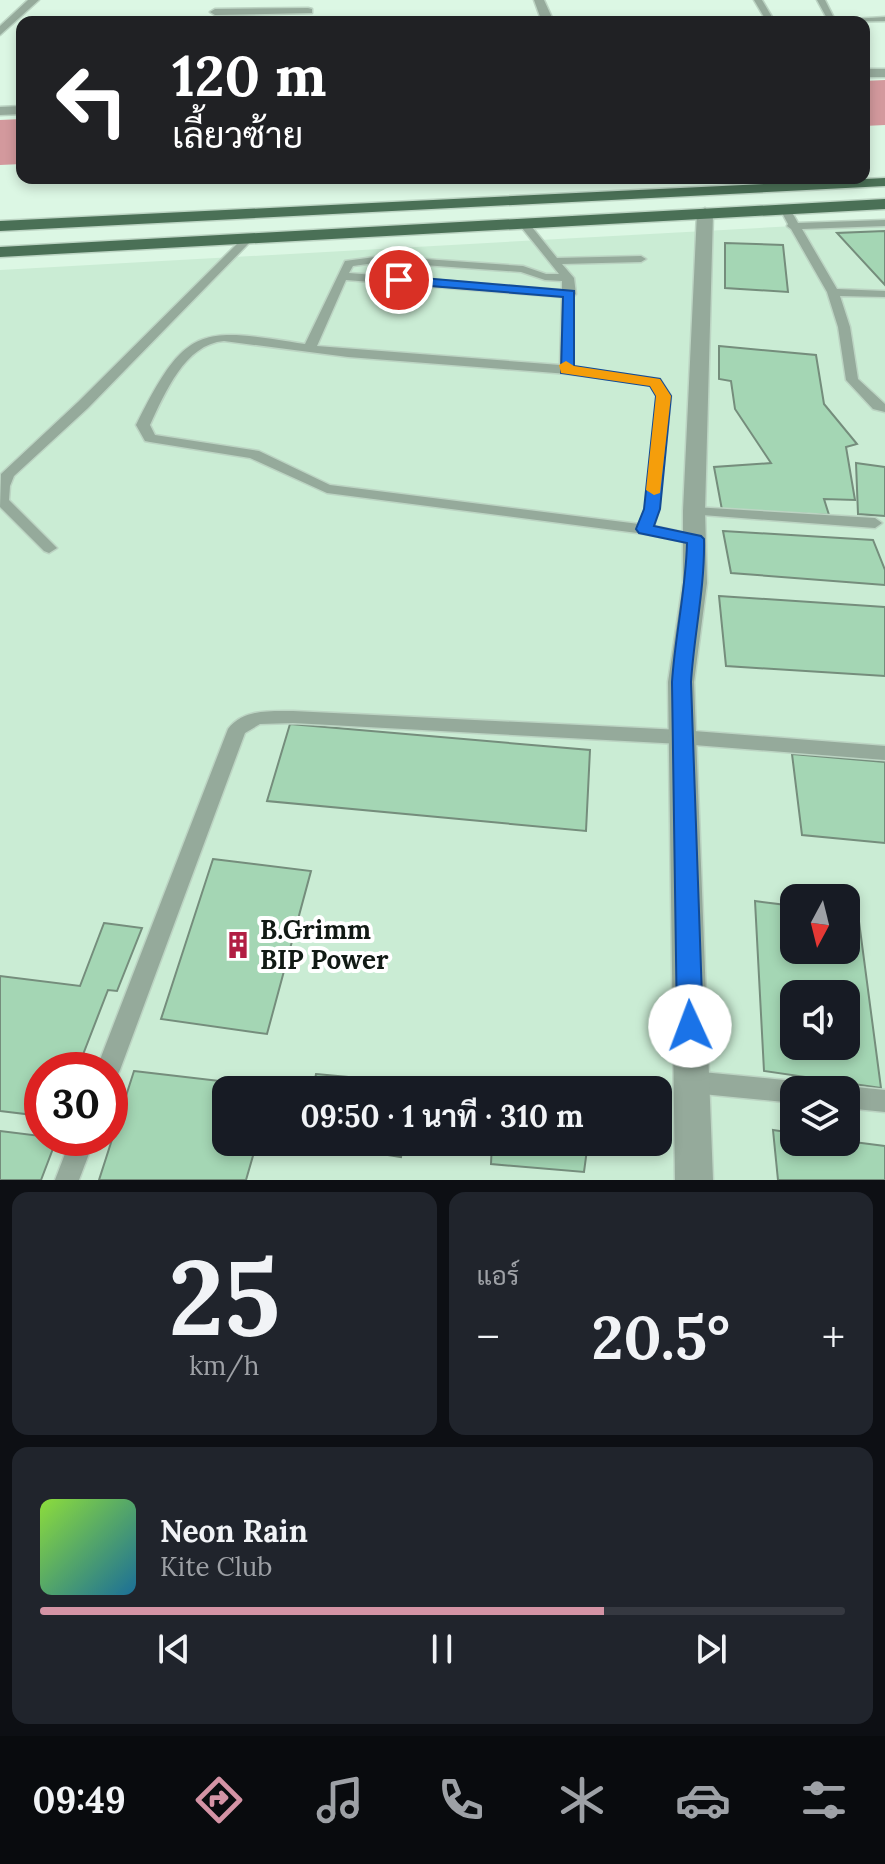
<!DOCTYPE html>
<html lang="th">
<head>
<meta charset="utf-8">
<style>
	:root { --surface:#171b24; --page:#20242c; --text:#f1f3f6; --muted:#9ea1a6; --line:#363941; --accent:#d493a5 }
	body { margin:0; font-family:Lora,Sarabun,serif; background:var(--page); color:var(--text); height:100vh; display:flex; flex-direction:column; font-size:30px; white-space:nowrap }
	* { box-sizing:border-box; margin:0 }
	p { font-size:26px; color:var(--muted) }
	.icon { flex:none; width:44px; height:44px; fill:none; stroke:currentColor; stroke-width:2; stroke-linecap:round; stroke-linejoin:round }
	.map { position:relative; height:1180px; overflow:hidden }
	.side { display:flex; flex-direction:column; gap:12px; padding:12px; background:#0d0f14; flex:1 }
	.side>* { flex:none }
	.hud { position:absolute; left:16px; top:16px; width:854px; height:168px; border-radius:16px; box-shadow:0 4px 12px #0003; background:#202124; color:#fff; overflow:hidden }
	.needle { width:52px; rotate:187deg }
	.buttons { position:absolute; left:780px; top:884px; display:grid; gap:16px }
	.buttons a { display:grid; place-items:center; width:80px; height:80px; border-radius:16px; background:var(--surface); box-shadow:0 4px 12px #0003; font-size:40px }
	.speed { position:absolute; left:24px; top:1052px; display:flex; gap:16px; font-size:40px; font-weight:700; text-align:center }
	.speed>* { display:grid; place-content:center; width:104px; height:104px; border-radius:50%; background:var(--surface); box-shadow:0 4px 12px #0003; line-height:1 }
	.speed .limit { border:12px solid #d22; background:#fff; color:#111 }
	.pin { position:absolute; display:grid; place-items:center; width:68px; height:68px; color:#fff; margin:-34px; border:4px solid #fff; border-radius:50%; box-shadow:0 2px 8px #0007 }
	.me { position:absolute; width:88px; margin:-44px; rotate:358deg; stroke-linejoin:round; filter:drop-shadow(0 0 6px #0008) }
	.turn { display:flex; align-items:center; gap:28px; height:168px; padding:0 24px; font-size:36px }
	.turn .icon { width:104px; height:104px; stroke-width:2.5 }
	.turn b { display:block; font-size:56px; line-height:68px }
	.big { font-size:60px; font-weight:700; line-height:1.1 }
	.side .tile { flex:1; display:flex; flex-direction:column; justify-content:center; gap:12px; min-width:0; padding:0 28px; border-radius:16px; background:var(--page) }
	.side .dial { align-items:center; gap:0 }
	.dial b { font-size:104px; line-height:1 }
	.song { display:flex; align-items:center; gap:24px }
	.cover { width:96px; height:96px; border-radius:12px; background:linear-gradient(135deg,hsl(90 70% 55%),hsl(200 70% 35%)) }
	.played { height:8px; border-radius:4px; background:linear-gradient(90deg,var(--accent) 70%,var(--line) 70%) }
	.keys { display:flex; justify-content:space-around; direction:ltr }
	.heat { display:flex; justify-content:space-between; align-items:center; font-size:44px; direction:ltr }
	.side .tiles { flex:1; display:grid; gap:12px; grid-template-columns:1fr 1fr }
	.tile:last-child { grid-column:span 2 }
	.trip { position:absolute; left:212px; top:1076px; width:460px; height:80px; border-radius:16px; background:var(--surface); box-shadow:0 4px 12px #0003; font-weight:700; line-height:80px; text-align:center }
	.menu { display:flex; height:128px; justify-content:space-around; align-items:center; background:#090b0e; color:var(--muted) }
	.menu .icon { width:56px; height:56px }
	.menu .active { color:var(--accent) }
	.menu b { font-size:36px; color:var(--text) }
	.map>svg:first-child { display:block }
	.built { fill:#caecd4; fill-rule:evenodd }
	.water { fill:#d3999d }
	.building { fill:#a4d6b4; stroke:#758d7c; stroke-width:2; fill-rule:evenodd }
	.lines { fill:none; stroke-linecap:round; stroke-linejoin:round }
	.service-casing { stroke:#bcd4c3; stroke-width:3 }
	.minor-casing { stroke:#bcd4c3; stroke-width:3 }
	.primary-casing { stroke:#bcd4c3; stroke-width:3 }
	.service { fill:#95aa9b; fill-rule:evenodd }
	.minor { fill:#95aa9b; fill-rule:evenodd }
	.primary { fill:#4a7056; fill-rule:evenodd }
	.route { fill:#1a73e8; stroke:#114b97; stroke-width:2 }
	.slow { fill:#f59e0b }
	.labels { text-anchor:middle; stroke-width:8; stroke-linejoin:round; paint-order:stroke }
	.near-poi-label { font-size:26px; font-weight:bold; fill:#111a14; stroke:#fff; text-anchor:start }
</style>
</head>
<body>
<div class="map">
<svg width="885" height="1180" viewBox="0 0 885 1180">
	<rect width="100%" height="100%" fill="#dcf7e4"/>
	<path class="built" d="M885,221V1180H0V270ZM794,898H846V950H794ZM794,994H846V1046H794ZM42,1070H110V1138H42ZM226,1090H658V1142H226ZM794,1090H846V1142H794Z"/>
	<g class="water">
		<polygon points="885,80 885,125 864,126 864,81"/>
		<polygon points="22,119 22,164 0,165 0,120"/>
	</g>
	<g class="building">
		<polygon points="885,231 885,285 837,233"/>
		<polygon points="725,243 783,245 788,292 725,288"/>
		<polygon points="719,346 816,355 824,404 857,444 846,447 855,500 824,499 829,515 722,510 714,467 771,463 735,409 731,381 719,379"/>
		<polygon points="856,463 885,467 885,516 858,514"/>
		<polygon points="723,531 873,540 885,570 885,585 731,573"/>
		<polygon points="719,596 885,607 885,676 726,666"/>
		<polygon points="290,724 590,750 586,831 267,801"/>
		<polygon points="792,754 885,762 885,843 802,835"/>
		<polygon points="213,859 311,871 267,1034 161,1019"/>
		<path d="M755,901L794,906V950H846V912L858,914L881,1088L764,1071ZM794,994H846V1046H794Z"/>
		<polygon points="104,923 142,928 117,991 108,990 77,1070 42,1070 42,1116 0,1111 0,976 80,986"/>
		<polygon points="134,1071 272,1087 271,1090 226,1090 226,1142 257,1142 246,1180 99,1180"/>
		<polygon points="316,1074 413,1083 412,1090 313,1090"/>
		<polygon points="773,1130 794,1133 794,1142 846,1141 885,1146 885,1180 778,1180"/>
		<polygon points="0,1131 57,1138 41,1180 0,1180"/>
		<polygon points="307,1142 404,1142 401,1157"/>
		<polygon points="492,1142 588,1142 584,1172 491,1164"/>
	</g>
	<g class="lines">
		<g class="service-casing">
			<g id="service">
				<polygon points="754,0 762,0 775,22 767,22"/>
				<polygon points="817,0 825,0 835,20 885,17 885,21 829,22"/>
				<polygon points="781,207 789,207 798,223 885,220 885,226 802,229 837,289 885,291 885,297 840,296 850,327 858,379 885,404 885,412 873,409 846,380 838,327 827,292 791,229 787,226 788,224 780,209"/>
				<path d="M523,220L527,221L557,258L641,256L646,259L641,262L562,264L574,278L576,294L573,297L572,367L660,379L671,396L659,509L654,526L700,536L703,539L700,542L695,544L645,534L327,493L250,458L150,442L145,441L136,425C186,324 200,327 305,344L345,261L382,256L523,266L546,274H559L518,223ZM382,262L521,272L545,280L562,281V290L349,273L353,266ZM346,280L562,297L560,365L317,346ZM224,341L348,357L568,374L651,385L657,396L645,509L639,524L330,485L259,451L155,435L150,425C165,393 185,344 224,341Z"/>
				<polygon points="242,239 251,241 88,408 14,476 10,486 9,500 57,548 49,553 44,551 0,507 1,474 78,402"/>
				<polygon points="694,507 875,518 882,523 875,528 689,514 687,511 689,508"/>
				<path d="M293,711L681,730L885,746V760L681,744L293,723L260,724L245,733L120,1070L116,1078L110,1080V1070H96L228,729C243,709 270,711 293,711Z"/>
				<polygon points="692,1071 794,1081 802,1084 805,1090 794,1090 794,1103 692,1093 684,1090 680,1082 684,1074"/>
				<polygon points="846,1086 885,1090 885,1112 846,1108 846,1090 837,1090"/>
				<polygon points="71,1138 95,1138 79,1180 55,1180"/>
			</g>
		</g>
		<g class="minor-casing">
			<g id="minor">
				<polygon points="28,0 39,0 0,35 0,26"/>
				<polygon points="534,0 544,0 554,22 542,22"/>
				<polygon points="308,8 312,9 312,13 215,15 210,12 215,9"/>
				<rect x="864" y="69" width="21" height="8"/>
				<polygon points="22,106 22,114 0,115 0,107"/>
				<polygon points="705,208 713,213 705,511 707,583 694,682 713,1180 675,1180 668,682 683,583 683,511 697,213"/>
			</g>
		</g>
		<g class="primary-casing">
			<g id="primary">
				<polygon points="885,178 885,186 0,231 0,221"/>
				<polygon points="885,199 885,209 0,257 0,247"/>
			</g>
		</g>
		<use href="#service" class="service"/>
		<use href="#minor" class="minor"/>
		<use href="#primary" class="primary"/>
	</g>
	<path class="route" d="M399,276L574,291V366L660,379L671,396L660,509L654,526L701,536L704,539C705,588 694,634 691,682L703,1026L699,1034L690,1037L681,1034L677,1026L672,682C675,635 686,590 687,543L639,533L636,529L644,509L656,396L650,386L561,373L563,297L394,283V277Z"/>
	<polygon class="slow" points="566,361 574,366 660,379 671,396 660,493 654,495 646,490 656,396 650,386 561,373 559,365"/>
	<defs>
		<g id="building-bare" transform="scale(2.16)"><path d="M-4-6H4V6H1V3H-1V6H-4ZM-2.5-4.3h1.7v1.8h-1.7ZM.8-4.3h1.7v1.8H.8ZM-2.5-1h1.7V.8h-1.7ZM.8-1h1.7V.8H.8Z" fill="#b11e43" stroke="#fff" stroke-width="2.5" paint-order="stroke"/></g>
	</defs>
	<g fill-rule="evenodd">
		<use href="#building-bare" x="238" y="945"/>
	</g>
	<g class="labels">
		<g class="near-poi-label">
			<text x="260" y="939">B.Grimm<tspan x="260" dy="30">BIP Power</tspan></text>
		</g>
	</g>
</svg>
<div class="buttons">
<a><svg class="needle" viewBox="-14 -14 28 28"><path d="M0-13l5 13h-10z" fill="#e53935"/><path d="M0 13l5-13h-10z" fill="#9ea1a6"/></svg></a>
<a><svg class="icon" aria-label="sound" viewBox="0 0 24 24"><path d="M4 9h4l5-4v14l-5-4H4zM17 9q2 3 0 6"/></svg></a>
<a><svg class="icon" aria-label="layers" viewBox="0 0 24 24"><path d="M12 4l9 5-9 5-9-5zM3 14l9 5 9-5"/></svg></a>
</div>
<div class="speed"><div class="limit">30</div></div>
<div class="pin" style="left:399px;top:280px;background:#d93025"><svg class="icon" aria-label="arrive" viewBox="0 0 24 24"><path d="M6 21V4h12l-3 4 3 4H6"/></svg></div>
<svg class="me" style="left:690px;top:1026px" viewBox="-20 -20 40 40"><circle r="19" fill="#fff"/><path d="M0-13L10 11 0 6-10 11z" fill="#1a73e8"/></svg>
<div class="trip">09:50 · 1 นาที · 310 m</div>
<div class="hud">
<div class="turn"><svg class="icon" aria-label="left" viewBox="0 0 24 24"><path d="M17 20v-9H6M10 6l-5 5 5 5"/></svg><div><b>120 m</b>เลี้ยวซ้าย</div></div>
</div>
</div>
<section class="side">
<div class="tiles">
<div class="tile dial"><b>25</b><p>km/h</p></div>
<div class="tile"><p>แอร์</p>
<div class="heat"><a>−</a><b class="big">20.5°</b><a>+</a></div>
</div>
<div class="tile">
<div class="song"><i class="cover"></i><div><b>Neon Rain</b><p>Kite Club</p></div></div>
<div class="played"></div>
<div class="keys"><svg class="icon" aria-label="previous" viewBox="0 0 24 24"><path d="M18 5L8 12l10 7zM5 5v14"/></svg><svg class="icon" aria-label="pause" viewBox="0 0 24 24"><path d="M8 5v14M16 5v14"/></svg><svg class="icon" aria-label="next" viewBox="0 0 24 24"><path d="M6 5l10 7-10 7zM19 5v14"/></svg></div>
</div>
</div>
</section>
<nav class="menu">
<b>09:49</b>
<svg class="icon active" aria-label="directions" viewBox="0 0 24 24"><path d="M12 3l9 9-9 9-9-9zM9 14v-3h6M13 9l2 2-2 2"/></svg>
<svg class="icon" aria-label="music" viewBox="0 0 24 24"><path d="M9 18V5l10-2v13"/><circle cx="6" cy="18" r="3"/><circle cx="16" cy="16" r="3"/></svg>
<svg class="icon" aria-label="phone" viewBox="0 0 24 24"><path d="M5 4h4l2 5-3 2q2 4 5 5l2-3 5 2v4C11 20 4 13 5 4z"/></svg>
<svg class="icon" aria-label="climate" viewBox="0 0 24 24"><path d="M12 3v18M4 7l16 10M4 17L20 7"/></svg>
<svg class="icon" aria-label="car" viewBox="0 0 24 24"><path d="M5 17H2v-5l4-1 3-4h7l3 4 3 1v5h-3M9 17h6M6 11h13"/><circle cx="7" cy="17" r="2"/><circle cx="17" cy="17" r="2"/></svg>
<svg class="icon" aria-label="filters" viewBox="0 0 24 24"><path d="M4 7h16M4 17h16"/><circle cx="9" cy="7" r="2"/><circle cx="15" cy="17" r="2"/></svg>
</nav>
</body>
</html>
